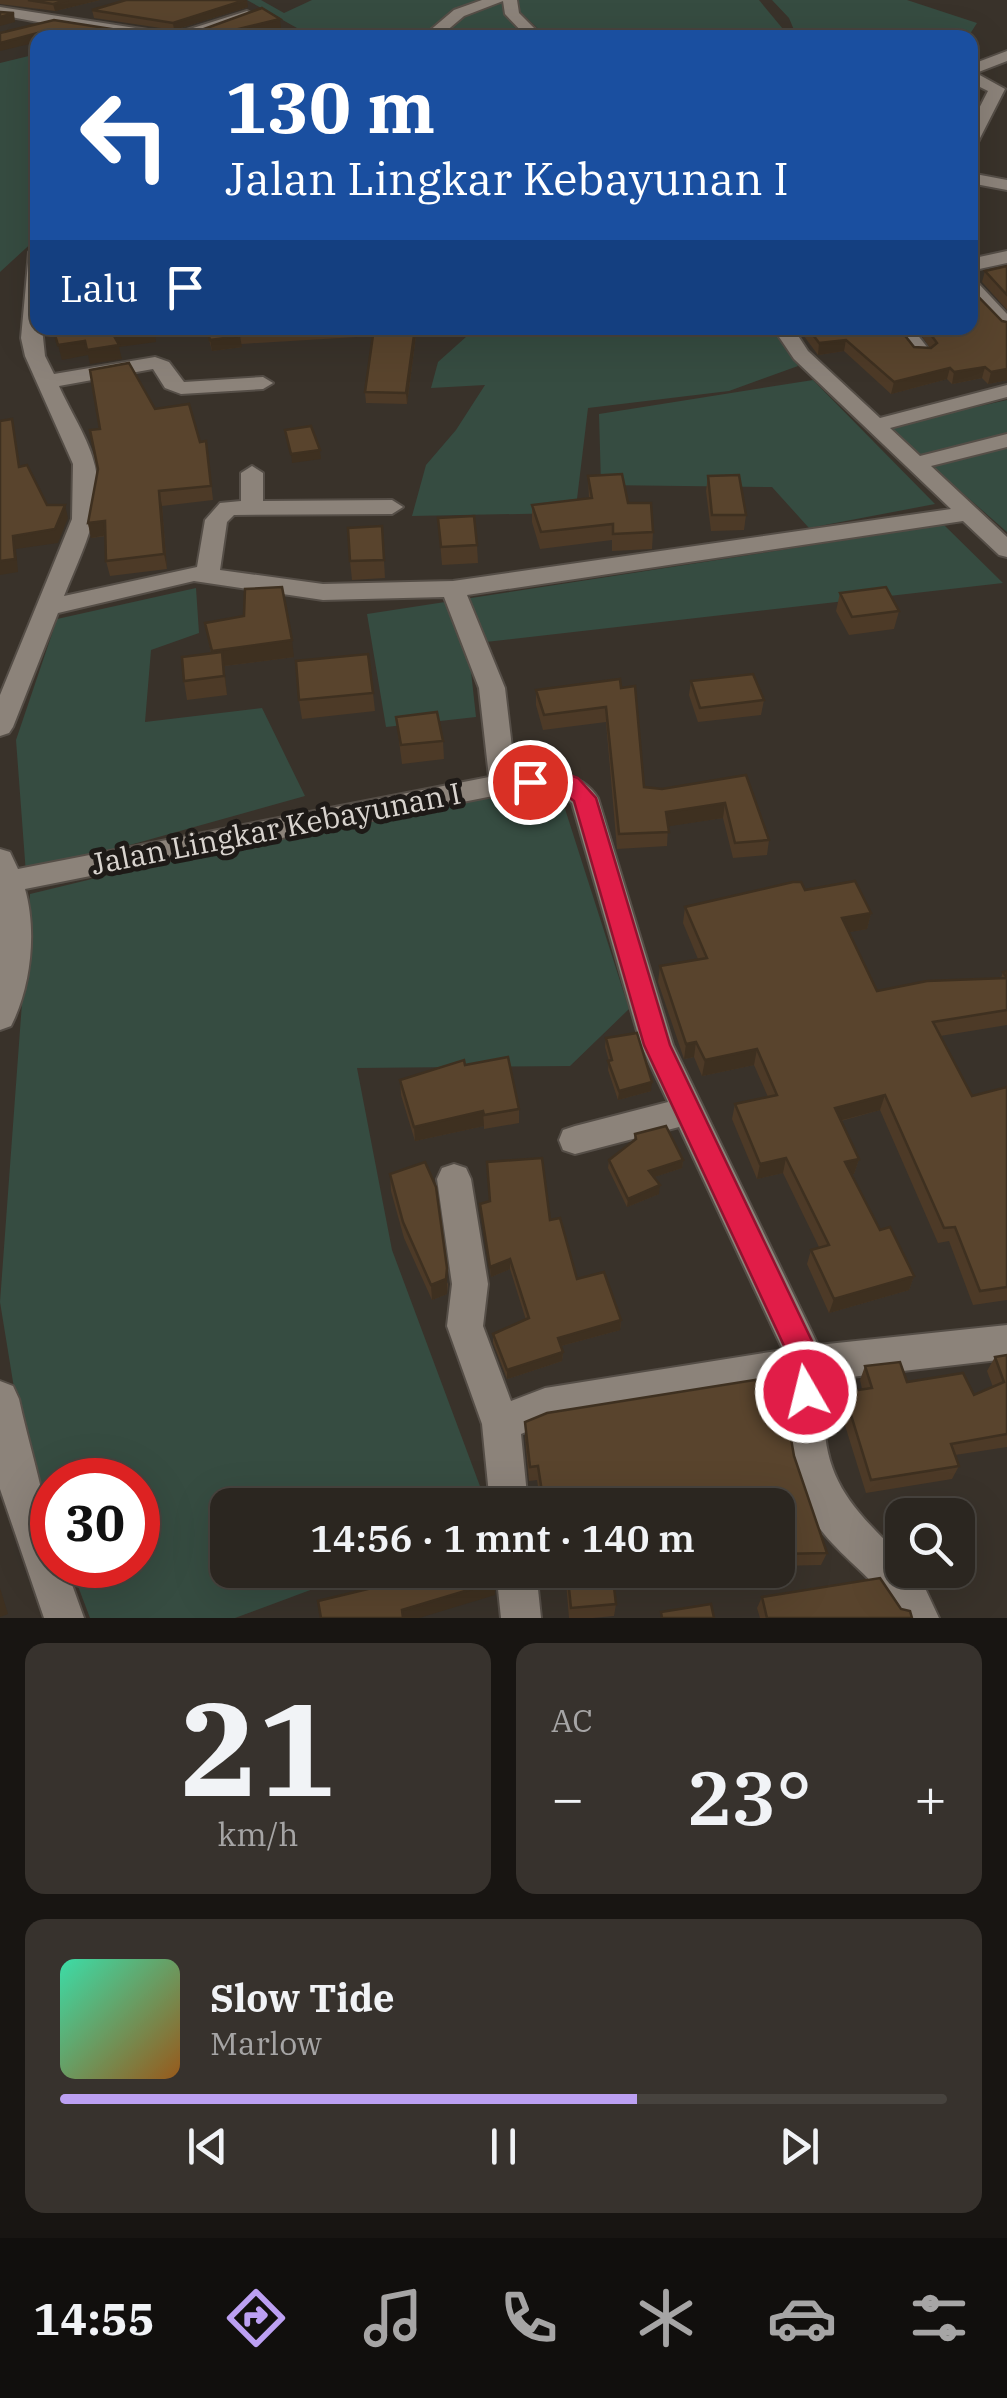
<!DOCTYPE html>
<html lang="id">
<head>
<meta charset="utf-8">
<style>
	:root { --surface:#2b2620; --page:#37322d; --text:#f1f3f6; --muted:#a6a5a5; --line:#47433e; --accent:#bca0f2 }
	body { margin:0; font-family:"IBM Plex Serif",serif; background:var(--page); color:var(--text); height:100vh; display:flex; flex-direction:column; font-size:38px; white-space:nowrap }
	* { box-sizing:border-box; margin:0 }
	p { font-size:32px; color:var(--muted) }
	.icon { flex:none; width:55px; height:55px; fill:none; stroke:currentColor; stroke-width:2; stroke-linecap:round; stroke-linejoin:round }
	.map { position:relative; height:1618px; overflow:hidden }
	.panel { display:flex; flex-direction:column; gap:25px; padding:25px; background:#181512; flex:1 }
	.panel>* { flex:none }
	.top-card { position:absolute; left:30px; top:30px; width:948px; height:305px; border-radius:20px; box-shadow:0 10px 40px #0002,0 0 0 2px var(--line); background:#1a4fa0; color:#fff; overflow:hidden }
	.fabs { position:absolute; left:885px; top:1498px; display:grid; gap:20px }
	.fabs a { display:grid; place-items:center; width:90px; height:90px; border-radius:20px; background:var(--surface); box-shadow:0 10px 40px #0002,0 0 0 2px var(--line); font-size:50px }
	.speed { position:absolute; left:30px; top:1458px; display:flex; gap:20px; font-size:50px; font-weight:700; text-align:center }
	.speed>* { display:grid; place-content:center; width:130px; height:130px; border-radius:50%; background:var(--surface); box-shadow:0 10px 40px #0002,0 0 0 2px var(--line); line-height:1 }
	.speed .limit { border:15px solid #d22; background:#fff; color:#111 }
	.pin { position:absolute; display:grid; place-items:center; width:85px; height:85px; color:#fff; margin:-42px; border:5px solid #fff; border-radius:50%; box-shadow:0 2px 10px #0007 }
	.me { position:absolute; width:110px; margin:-55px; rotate:352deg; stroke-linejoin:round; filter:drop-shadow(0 0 8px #0008) }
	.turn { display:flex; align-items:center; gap:35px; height:210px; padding:0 30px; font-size:45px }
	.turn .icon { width:130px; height:130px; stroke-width:2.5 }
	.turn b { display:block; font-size:70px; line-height:85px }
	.then { display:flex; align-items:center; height:95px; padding:0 30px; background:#0003; gap:20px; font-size:38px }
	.big { font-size:75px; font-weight:600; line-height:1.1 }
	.panel .widget { flex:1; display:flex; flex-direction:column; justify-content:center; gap:15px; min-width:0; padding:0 35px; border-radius:20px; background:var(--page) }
	.panel .dial { align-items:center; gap:0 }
	.dial b { font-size:130px; line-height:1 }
	.song { display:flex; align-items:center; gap:30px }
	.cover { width:120px; height:120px; border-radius:15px; background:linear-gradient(135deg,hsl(160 70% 55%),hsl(30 70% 35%)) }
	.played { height:10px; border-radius:5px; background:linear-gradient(90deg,var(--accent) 65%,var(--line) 65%) }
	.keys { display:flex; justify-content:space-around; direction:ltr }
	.heat { display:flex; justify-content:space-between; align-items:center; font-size:55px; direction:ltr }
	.panel .tiles { flex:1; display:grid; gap:25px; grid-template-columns:1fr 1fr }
	.widget:last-child { grid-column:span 2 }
	.trip { position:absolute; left:210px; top:1488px; width:585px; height:100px; border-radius:20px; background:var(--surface); box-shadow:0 10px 40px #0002,0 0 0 2px var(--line); font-weight:600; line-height:100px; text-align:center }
	.tabs { display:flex; height:160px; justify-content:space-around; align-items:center; background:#110f0d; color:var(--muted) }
	.tabs .icon { width:70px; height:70px }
	.tabs .current { color:var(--accent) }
	.tabs b { font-size:45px; color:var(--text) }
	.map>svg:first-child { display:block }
	.green { fill:#364c41 }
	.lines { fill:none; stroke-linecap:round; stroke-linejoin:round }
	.minor-casing { stroke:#554e47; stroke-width:4 }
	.minor { fill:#8c837a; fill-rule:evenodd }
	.wall { fill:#4d3a27 }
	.shaded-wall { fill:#3e3020 }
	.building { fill:#59442d; stroke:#3e3020; stroke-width:2.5 }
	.route { fill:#e11d48; stroke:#92132f; stroke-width:2.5 }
	.labels { text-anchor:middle; stroke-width:10; stroke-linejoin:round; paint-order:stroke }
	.street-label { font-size:30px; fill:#d9d4cf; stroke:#1e1a17 }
</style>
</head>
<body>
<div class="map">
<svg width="1007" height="1618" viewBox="0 0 1007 1618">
	<rect width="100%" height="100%" fill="#39322a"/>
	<g class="green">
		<polygon points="247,0 261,0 284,13 312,0 510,0 512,14 537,37 285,37 280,34 297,28"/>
		<polygon points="518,0 759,0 783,29 785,37 547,37 518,10"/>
		<polygon points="772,0 907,0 977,23 968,37 797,37 789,18"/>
		<polygon points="37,54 37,238 0,272 0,63"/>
		<polygon points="476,328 772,328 798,366 729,391 588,408 577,499 568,500 566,513 412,516 426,465 456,430 485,385 431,388 438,362"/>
		<polygon points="813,380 935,504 809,528 772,487 601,485 599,414"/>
		<polygon points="1007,400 1007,532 887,427"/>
		<polygon points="944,525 1003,583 468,644 476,717 386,727 367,614"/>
		<polygon points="196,588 199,633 151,650 145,722 262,708 305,796 26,874 16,740 57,619"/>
		<polygon points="558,787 629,1009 570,1066 357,1068 392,1250 487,1505 228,1505 228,1570 364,1570 235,1618 90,1618 70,1565 138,1565 138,1480 52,1480 52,1517 21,1431 0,1302 30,894 377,810"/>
	</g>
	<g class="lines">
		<g class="minor-casing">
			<g id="minor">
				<polygon points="482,0 517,0 519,13 544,38 528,38 505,14 503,1 464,16 438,38 421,38 454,10"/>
				<path d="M0,7L174,34L247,11L254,15C191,61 72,27 0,15Z"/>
				<polygon points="1007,51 1007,61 976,73 1005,89 978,142 970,147 970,126 988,91 970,82 970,65"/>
				<polygon points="970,173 1007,180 1007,190 970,183"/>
				<path d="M38,247V328H42L45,356L54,374L155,357L169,362L184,382L263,377L273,383L263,389L181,394L165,388L153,369L59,386C70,411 89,439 95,466C105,511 80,555 64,596L197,567L205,520L220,503L241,501V473L252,466L263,473V501L392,500L403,507L392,514L234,515L227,522L220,570L323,584L453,581L951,509L794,359L773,328H793L808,351L880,418L1007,385V397L890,428L920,456L1007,434V447L931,466L1007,537V557L999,555L963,521L467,595L505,688L515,773C544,770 581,770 598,798L673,1045L818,1345L1007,1325V1359L825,1380C818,1470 840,1497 902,1557V1570L917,1571L939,1618H898C883,1587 855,1568 832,1543C792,1501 782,1440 788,1385L545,1424L521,1434L528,1505H490L482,1424L447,1326L452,1284L437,1179L442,1168L454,1164L466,1168L471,1179L488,1284L483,1326L511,1401L545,1388L783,1350L679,1127L575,1154L563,1150L559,1140L563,1130L575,1126L668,1102L641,1045L572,803C551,786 528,791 503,794L25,889C37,931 31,987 11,1026L0,1030V849L10,852L18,869L489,777L479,688L444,597L323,600L194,581L58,613L13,727L9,733L0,736V695L72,519L73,464L25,356L21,338L29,252Z"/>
				<polygon points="1007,251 1007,263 970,271 970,259"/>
				<polygon points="970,280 977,282 1007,314 1007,331 1000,329 970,297"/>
				<polygon points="892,328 912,328 931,352 928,356 914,356"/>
				<path d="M0,1381L13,1386L19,1399C30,1451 52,1514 52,1565H65L84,1618H44L0,1489Z"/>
				<polygon points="496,1570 536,1570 541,1618 501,1618"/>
			</g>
		</g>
		<use href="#minor" class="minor"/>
	</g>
	<g class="wall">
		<polygon points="0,0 100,0 55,11 0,4"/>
		<polygon points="248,7 174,30 94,18 92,10"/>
		<polygon points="1007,266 1007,310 982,282 985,271"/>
		<polygon points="1002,321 1007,322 1007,380 988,384 982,378 952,384 947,379 891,394 844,351 818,355 798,328 899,328 914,347 930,348 916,328 970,328"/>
		<polygon points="206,328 417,328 407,404 366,403 365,392 373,336 241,344 242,347 212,351"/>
		<polygon points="155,409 208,455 213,500 162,506 167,569 110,576 106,561 106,536 91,538 88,523 98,469 100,429"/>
		<polygon points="588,476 628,503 653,532 652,549 612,551 612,540 540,549 532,522 532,505 589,499"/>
		<polygon points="708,476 746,515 744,530 711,531 706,491"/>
		<polygon points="438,518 477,545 478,563 442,565"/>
		<polygon points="382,526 385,578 352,580 350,561"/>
		<polygon points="840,593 899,611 894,629 849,635 836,611"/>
		<polygon points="205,623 294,657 224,666 227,695 187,700 184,681 211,653"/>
		<polygon points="620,679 644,787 662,789 746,775 769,840 767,855 733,858 723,818 668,826 667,846 617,849 606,722 543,730 536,705 536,690"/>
		<polygon points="691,681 764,700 761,715 698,722 689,695"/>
		<polygon points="373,693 375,711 302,719 299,700"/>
		<polygon points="396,717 443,741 444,759 402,764"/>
		<polygon points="805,890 871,913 867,929 849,932 877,991 1001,978 1003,972 1007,971 1007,1025 940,1036 972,1096 1007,1087 1007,1300 973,1305 949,1241 938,1243 880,1110 841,1121 859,1159 854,1174 851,1175 880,1230 914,1276 909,1290 829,1313 807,1264 811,1250 819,1247 783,1173 757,1179 732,1119 735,1104 768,1097 754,1065 702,1076 694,1057 684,1059 658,982 660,966 698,959 683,923 685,907"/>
		<polygon points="606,1038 651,1091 618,1100 608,1070 609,1061 605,1047"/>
		<polygon points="465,1065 519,1109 519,1123 484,1129 484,1126 415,1141 401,1095 400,1080"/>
		<polygon points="635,1134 683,1160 682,1168 654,1177 659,1194 627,1207 608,1168 609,1160 634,1141"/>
		<polygon points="390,1174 448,1284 447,1294 432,1300 404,1238 391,1191"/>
		<polygon points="480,1204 550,1220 577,1279 621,1320 620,1330 561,1346 563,1352 562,1361 507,1379 493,1343 493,1334 526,1320 510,1269 491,1277"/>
		<polygon points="1007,1355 1007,1447 955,1455 959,1466 952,1479 866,1493 839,1406 844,1392 862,1389 860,1380 865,1366 907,1382 974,1395 993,1387 987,1371 995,1357"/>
		<polygon points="525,1422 794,1456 827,1553 821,1565 778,1566 778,1505 541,1505 537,1480 529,1481 525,1436"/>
		<polygon points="565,1570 667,1570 613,1579 616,1604 614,1616 593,1618 569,1618"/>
		<polygon points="762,1597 901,1609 912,1618 760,1618 757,1608"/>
	</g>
	<g class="shaded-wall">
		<polygon points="68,0 100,0 55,11 53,4"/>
		<polygon points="247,0 248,7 174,30 173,23"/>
		<polygon points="14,13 15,22 0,26 0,17"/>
		<polygon points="280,19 281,28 238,38 201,38"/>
		<polygon points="38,33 39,38 38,38 38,42 0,51 0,43"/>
		<polygon points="154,328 156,342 119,347 122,359 90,364 88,355 62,360 58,345 113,334"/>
		<polygon points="415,328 417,328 407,404 406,393"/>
		<polygon points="240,336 242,347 212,351 210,340"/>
		<polygon points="846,340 844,351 818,355 819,343"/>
		<polygon points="985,367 982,378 952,384 954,372"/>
		<polygon points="950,368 947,379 891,394 894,382"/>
		<polygon points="1007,369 1007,380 988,384 991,372"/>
		<polygon points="320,450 321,459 292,463 291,454"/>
		<polygon points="159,491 162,506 167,569 164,554"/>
		<polygon points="65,505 68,518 58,543 16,549 18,572 0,575 0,561 13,536"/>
		<polygon points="105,521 108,535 91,538 88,523"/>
		<polygon points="292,640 294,657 224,666 227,695 223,666 215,667 212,651"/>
		<polygon points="725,803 723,818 664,827 666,812"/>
		<polygon points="871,913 867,929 838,934 842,918"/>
		<polygon points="696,1042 694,1057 684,1059 686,1044"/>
		<polygon points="757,1049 754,1065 702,1076 705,1060"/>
		<polygon points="652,1082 651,1091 618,1100 619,1091"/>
		<polygon points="885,1095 880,1110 831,1123 835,1108"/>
		<polygon points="483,1111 484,1126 415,1141 414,1127"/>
		<polygon points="786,1158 783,1173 757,1179 760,1164"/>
		<polygon points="859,1159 854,1174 840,1177 845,1162"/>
		<polygon points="683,1160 682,1168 648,1179 649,1171"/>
		<polygon points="660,1185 659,1194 627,1207 628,1199"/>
		<polygon points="510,1259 510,1269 491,1277 490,1267"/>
		<polygon points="447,1268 447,1294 432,1300 431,1285"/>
		<polygon points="914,1276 909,1290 829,1313 834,1299"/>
		<polygon points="621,1320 620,1330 557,1347 558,1338"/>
		<polygon points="563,1352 562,1361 507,1379 507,1370"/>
		<polygon points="495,1582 495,1595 419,1618 403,1618 402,1610"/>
		<polygon points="0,1588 8,1614 0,1617"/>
	</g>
	<g class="building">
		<polygon points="28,0 68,0 53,4"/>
		<polygon points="126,0 245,0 173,23 92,10"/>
		<polygon points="262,8 280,19 201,38 43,38 38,33 0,43 0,33 54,20 137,33 193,33"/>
		<polygon points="0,12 14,13 0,17"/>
		<polygon points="1007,266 1007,295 985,271"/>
		<polygon points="970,288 1002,321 1007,322 1007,369 991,372 985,367 954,372 950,368 894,382 846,340 819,343 808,328 899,328 914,347 931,348 937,343 926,328 970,328"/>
		<polygon points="53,328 154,328 113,334 119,345 87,350 85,341 58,345"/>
		<polygon points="207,328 329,328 239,333 240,336 210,340"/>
		<polygon points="374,328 415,328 406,393 365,392"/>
		<polygon points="129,363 155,409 189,404 200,442 206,441 211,486 159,491 164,554 106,561 105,521 88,523 98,469 90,430 100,429 90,370"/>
		<polygon points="12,419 19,467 27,465 47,505 65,505 55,529 13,536 15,559 0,561 0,421"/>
		<polygon points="311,426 320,450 291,454 285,430"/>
		<polygon points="622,474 628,503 651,503 653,532 613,534 613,524 541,532 532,505 592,498 588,476"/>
		<polygon points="739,475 746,515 712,515 708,476"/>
		<polygon points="474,516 477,545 441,547 438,518"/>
		<polygon points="382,526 384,560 350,561 348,528"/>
		<polygon points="282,587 292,640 212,651 205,623 244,616 245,589"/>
		<polygon points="886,587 899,611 852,617 840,593"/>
		<polygon points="222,652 224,676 184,681 182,657"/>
		<polygon points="368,654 373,693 299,700 296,661"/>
		<polygon points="753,674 764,700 700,708 691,681"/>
		<polygon points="620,679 621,688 635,686 644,787 662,789 746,775 769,840 735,843 725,803 666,812 669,832 619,834 606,707 544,715 536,690"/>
		<polygon points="437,712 443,741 401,745 396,717"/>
		<polygon points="855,881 871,913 842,918 877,991 927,981 1007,978 1003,972 1007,971 1007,1010 933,1022 972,1096 1007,1087 1007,1287 980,1291 955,1227 944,1228 885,1095 835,1108 859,1159 845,1162 880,1230 890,1227 914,1276 834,1299 811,1250 829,1245 786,1158 760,1164 735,1104 777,1095 757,1049 705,1060 696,1042 686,1044 660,966 707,958 685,907 793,882 801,882 805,890"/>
		<polygon points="637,1033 652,1082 619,1091 608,1061 612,1060 606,1038"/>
		<polygon points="508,1057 519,1109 484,1115 483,1111 414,1127 400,1080 464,1060 465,1065"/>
		<polygon points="666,1126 683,1160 649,1171 660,1185 628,1199 609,1160 636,1139 635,1134"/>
		<polygon points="542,1158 550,1220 560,1218 577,1279 604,1272 621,1320 558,1338 563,1352 507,1370 493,1334 529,1318 510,1259 490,1267 480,1204 490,1201 487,1162"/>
		<polygon points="425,1162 436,1187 447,1268 446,1279 431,1285 403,1222 390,1174"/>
		<polygon points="1007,1355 1007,1434 951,1444 959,1466 871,1480 844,1392 872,1388 865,1366 900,1362 907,1382 963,1373 974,1395 1004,1382 995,1357"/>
		<polygon points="780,1376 794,1456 827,1553 778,1554 778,1505 544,1505 538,1466 530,1467 525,1422 547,1413"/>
		<polygon points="433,1570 493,1570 495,1582 402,1610 403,1618 321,1618 318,1601 434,1573"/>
		<polygon points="567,1570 612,1570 616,1604 571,1608"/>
		<polygon points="880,1578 901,1609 910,1611 912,1618 767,1618 762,1597"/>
		<polygon points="711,1604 714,1618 662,1618 661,1612"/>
	</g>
	<polygon class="route" points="558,771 578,778 596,798 670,1045 823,1364 817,1403 806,1408 795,1403 790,1392 793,1365 644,1045 574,801 557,788 530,790 519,782 530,774"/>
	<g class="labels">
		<g class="street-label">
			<text transform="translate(276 829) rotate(-11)" y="10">Jalan Lingkar Kebayunan I</text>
		</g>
	</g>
</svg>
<div class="fabs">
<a><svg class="icon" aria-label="search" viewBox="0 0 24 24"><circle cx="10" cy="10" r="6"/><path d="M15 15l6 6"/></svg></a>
</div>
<div class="speed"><div class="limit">30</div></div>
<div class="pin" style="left:530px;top:782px;background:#d93025"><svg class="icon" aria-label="arrive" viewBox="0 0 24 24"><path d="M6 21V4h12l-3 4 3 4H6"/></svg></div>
<svg class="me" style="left:806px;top:1392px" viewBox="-20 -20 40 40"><circle r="17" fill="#e11d48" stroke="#fff" stroke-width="3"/><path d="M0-11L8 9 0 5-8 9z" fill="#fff"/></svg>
<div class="trip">14:56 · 1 mnt · 140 m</div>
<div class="top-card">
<div class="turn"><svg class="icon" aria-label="left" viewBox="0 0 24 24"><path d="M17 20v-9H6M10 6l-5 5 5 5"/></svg><div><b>130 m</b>Jalan Lingkar Kebayunan I</div></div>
<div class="then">Lalu<svg class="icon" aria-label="arrive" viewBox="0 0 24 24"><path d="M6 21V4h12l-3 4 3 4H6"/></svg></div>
</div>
</div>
<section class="panel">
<div class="tiles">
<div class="widget dial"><b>21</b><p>km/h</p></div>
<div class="widget"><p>AC</p>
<div class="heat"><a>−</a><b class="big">23°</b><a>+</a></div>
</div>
<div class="widget">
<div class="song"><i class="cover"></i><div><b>Slow Tide</b><p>Marlow</p></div></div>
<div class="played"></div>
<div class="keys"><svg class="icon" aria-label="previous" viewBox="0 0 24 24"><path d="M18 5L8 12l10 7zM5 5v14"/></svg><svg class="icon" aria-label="pause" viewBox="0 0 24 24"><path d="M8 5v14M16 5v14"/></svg><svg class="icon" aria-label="next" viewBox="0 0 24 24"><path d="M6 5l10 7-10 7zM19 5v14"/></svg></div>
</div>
</div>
</section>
<nav class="tabs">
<b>14:55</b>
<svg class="icon current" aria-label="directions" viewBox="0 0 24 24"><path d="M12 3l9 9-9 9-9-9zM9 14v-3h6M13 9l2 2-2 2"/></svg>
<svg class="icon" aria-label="music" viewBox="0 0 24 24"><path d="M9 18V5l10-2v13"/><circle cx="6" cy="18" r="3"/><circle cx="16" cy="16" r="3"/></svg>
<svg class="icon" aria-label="phone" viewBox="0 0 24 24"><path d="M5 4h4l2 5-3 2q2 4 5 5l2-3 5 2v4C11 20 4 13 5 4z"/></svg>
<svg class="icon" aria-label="climate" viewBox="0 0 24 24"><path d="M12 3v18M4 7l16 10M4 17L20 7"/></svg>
<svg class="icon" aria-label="car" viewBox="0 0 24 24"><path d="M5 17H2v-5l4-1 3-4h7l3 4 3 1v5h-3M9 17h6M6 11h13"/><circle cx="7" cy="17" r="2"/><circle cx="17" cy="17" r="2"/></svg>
<svg class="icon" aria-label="filters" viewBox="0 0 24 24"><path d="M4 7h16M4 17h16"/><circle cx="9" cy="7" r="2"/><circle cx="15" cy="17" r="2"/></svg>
</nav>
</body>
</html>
